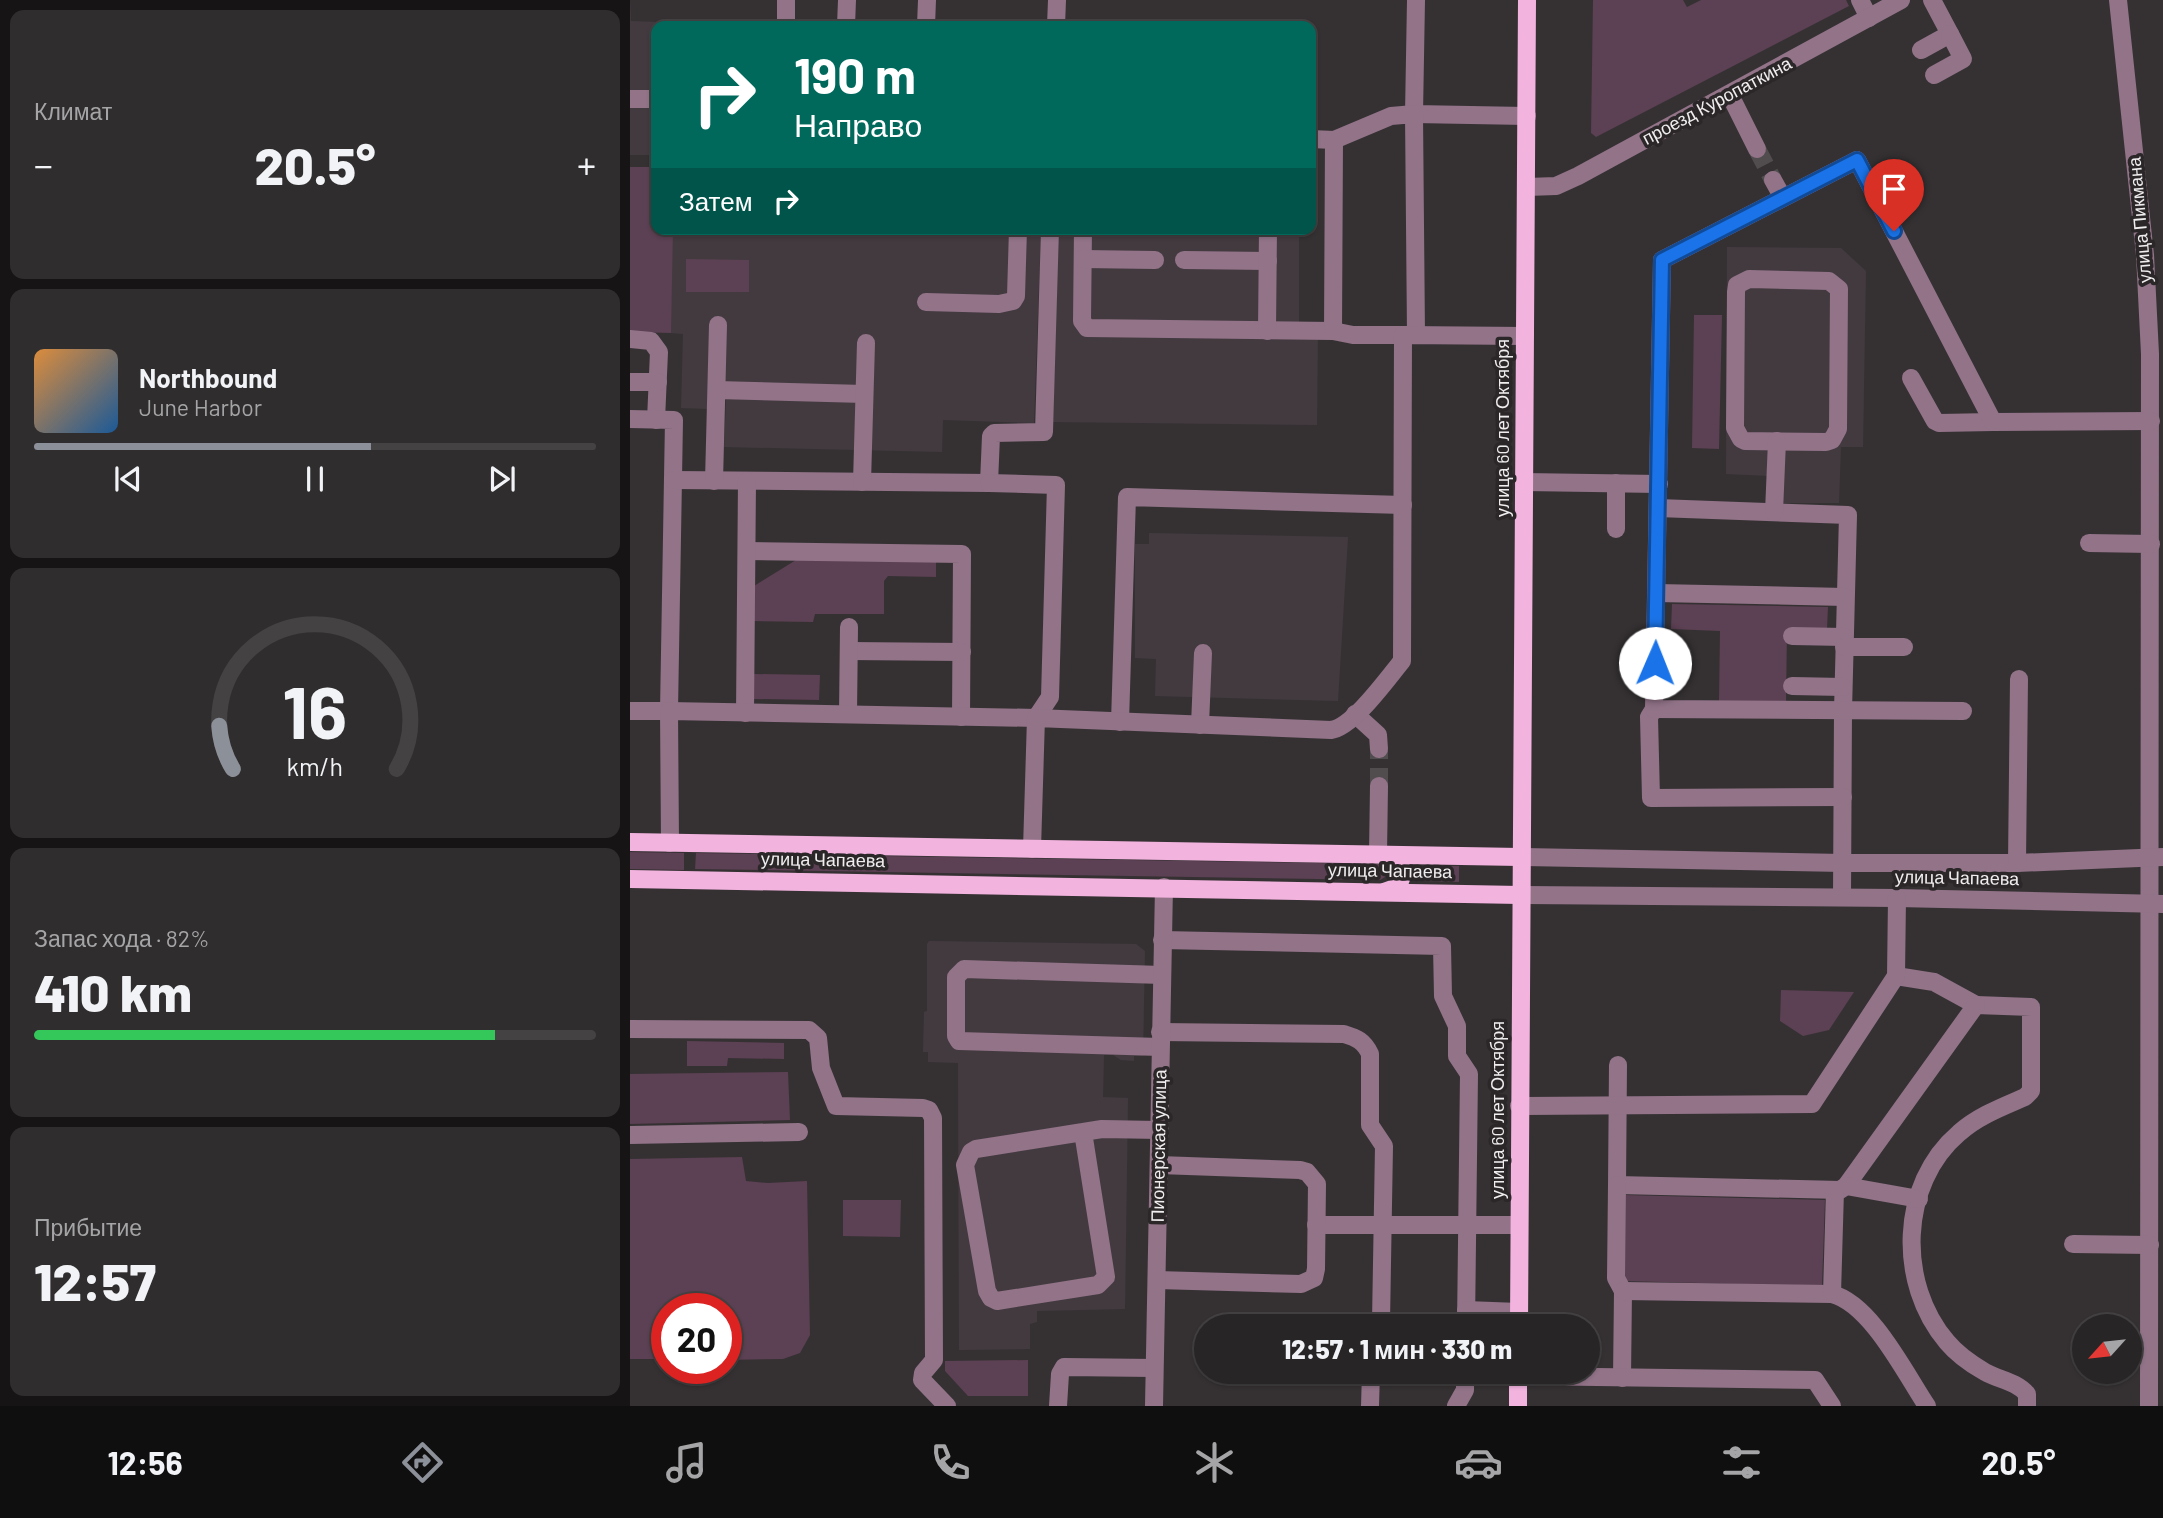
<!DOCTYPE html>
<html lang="ru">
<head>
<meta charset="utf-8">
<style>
	:root { --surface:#282526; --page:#302d2e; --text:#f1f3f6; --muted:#a5a5a7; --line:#444243; --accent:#8c9099 }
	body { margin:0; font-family:Barlow,sans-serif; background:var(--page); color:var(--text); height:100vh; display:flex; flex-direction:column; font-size:26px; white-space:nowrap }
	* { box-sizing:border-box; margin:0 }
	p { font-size:23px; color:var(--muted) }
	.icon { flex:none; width:38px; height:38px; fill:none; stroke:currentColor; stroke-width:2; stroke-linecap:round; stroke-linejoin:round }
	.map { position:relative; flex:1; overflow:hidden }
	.drawer { display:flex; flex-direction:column; gap:10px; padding:10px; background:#161415; width:630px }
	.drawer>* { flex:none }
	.banner { position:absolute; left:21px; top:21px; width:665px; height:214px; border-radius:14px; box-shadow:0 2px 5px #0004,0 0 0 2px var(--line); background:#00695c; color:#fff; overflow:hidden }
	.needle { width:46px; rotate:243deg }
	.tools { position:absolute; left:1442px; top:1314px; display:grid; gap:14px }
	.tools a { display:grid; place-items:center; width:70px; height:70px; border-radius:50%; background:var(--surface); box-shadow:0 2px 5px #0004,0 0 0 2px var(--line); font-size:35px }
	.speed { position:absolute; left:21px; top:1293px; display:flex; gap:14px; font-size:35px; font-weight:700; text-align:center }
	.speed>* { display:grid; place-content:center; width:91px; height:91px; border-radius:50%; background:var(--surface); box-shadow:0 2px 5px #0004,0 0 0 2px var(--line); line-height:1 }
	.speed .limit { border:10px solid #d22; background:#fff; color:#111 }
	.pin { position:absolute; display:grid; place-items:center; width:60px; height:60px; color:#fff; margin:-72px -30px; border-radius:50% 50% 50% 0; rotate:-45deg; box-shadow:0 0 7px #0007 }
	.pin .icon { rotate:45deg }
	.me { position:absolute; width:77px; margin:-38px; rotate:1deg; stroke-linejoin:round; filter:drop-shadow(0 0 5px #0008) }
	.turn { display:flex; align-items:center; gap:24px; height:147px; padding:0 28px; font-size:32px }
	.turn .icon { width:91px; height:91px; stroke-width:2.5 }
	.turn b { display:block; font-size:49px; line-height:60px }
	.then { display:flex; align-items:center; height:66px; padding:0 28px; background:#0003; gap:14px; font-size:26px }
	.big { font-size:52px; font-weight:800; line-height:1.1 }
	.drawer .card { flex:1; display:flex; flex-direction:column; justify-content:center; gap:10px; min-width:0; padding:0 24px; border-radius:14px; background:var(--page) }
	.drawer .dial { align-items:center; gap:0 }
	.dial svg { height:182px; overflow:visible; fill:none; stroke:var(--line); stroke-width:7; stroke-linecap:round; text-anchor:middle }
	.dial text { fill:var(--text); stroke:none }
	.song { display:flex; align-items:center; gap:21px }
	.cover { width:84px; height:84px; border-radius:10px; background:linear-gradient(135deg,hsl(30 70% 55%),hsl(210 70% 35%)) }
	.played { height:7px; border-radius:4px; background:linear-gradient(90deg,var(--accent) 60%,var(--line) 60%) }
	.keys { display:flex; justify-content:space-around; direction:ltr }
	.heat { display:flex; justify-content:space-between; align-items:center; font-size:38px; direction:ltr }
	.charge { height:10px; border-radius:5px; background:linear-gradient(90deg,#34c759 82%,var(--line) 0) }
	.trip { position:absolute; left:564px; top:1314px; width:406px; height:70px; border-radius:35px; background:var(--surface); box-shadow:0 2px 5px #0004,0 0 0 2px var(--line); font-weight:800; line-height:70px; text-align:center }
	.tab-bar { display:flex; height:112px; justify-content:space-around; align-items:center; background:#100f0f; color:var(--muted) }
	.tab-bar .icon { width:49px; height:49px }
	.tab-bar .selected { color:var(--accent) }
	.tab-bar b { font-size:32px; color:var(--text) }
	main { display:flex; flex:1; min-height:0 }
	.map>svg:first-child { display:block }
	.built { fill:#433a40 }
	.green { fill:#5c4053 }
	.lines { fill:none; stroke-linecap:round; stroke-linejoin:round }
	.minor-tunnel { stroke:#514d4f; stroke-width:18; stroke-dasharray:18 9; stroke-linecap:butt }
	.minor { stroke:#927388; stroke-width:18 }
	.major { stroke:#f3b3df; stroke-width:18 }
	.route-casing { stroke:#114b97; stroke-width:18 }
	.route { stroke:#1a73e8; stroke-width:12 }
	.labels { text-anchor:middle; stroke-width:7; stroke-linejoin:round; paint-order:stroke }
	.street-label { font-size:18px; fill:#f0edef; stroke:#2b2729 }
</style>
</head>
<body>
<main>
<section class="drawer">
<div class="card"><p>Климат</p>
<div class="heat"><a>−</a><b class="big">20.5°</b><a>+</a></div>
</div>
<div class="card">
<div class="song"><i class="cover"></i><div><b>Northbound</b><p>June Harbor</p></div></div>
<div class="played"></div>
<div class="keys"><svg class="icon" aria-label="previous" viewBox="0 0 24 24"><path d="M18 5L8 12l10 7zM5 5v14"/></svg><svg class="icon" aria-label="pause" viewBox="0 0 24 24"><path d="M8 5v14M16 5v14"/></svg><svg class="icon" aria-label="next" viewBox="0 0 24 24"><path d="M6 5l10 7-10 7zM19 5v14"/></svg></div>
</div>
<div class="card dial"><svg viewBox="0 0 100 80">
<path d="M14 69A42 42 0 1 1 86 69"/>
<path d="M14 69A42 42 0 0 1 8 50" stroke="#8c9099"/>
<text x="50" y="56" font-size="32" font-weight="700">16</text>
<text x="50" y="72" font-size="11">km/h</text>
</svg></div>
<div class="card"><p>Запас хода · 82%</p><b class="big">410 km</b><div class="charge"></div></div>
<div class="card"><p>Прибытие</p><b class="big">12:57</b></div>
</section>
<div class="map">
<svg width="1533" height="1406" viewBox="0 0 1533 1406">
	<rect width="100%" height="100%" fill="#353133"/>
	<g class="built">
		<polygon points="0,0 1,21 27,22 26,155 0,155"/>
		<polygon points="0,167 26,167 26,229 411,229 404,423 313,420 312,452 94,447 96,400 81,400 80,409 51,408 53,334 40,333"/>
		<polygon points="428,229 669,229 669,324 688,325 687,425 423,422"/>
		<polygon points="1097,247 1211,248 1236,271 1233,447 1211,447 1209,503 1139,503 1140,476 1096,474"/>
		<polygon points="519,533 718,537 708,701 525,696 526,659 505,658 505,544 519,544"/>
		<polygon points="299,941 506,944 515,951 513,1056 504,1056 504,1061 491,1060 483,1055 474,1055 473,1097 498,1098 495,1309 407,1311 407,1322 400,1324 400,1349 329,1350 328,1063 298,1062 298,1052 293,1052 294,1012 297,1011 297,944"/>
	</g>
	<g class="green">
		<polygon points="963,0 1053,0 1057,7 1071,0 1216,0 1219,6 966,137 961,133"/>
		<polygon points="0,167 26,167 26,229 43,229 41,333 0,332"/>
		<polygon points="56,259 119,260 119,292 56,292"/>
		<polygon points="1064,315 1092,315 1089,449 1062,448"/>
		<polygon points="166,560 306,561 306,577 258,576 254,581 254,614 185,614 183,622 124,621 124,586"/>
		<polygon points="1042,604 1198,607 1197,629 1157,629 1156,702 1089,701 1090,631 1041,629"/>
		<polygon points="124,674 190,675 189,700 124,699"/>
		<polygon points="0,852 54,853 54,870 0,869"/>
		<polygon points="66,853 749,864 755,866 757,871 755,877 750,880 65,869"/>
		<polygon points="792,866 829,866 829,882 792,881 788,873"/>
		<polygon points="1151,990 1224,992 1199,1030 1173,1036 1150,1021"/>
		<polygon points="57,1041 154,1043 154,1059 98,1058 97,1066 57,1066"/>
		<polygon points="158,1072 160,1120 0,1124 0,1074"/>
		<polygon points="112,1157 116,1181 138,1183 177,1181 180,1335 170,1353 153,1359 96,1360 96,1309 37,1309 37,1359 0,1359 0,1159"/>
		<polygon points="994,1195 1195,1200 1192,1286 992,1281"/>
		<polygon points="213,1200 271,1200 270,1237 213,1236"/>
		<polygon points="398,1360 398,1396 338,1396 315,1371 315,1361"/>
	</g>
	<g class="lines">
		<g class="minor-tunnel">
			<polyline points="1127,149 1143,180"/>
			<polyline points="749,786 749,749"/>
		</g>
		<g class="minor">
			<polyline points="786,0 784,114 897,116"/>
			<polyline points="1230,0 1239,18"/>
			<polyline points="1488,0 1515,255 1520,354 1519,1406"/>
			<polyline points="156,26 156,0"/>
			<polyline points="216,26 217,0"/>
			<polyline points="296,26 297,0"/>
			<polyline points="426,26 427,0"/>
			<polyline points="1291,50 1320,34 1302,0"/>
			<polyline points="1304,75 1333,59 1320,34"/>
			<polyline points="1100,95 1127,149"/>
			<polyline points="0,99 26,99"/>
			<polyline points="681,139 704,140"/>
			<polyline points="1143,180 1153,198"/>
			<polyline points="897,187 926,186 948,176 1271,0"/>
			<polyline points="453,229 452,321 457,328 703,331"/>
			<polyline points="453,259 525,260"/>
			<polyline points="554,260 638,261"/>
			<polygon points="1119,279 1199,281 1209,289 1208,429 1202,440 1196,442 1115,441 1111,439 1105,428 1106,292 1107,285"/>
			<polyline points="296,302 369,304 383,301 386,296 388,229"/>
			<polyline points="637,331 638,229"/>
			<polyline points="773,335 723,335 703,331 704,140 761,116 784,114 786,335"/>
			<polyline points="0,339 21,341 29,352 26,420"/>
			<polyline points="1281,378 1305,421 1309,423 1363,422"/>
			<polyline points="0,382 28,382"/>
			<polyline points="87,390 234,394"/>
			<polyline points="0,419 44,420 39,711 0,711"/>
			<polyline points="43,480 359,483 361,436 364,433 414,432 420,229"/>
			<polyline points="84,481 88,325"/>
			<polyline points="232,482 236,343"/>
			<polyline points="894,482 1029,484"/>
			<polyline points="986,483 986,529"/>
			<polyline points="1028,508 1218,515 1213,711 1212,897"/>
			<polyline points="1144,512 1147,441"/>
			<polyline points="1459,543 1521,544"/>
			<polyline points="117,551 332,554 331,717"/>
			<polyline points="1027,593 1215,597"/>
			<polyline points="1162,636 1214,637"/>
			<polyline points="1214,647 1274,647"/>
			<polyline points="219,651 332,652"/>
			<polyline points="1162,686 1213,687"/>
			<polyline points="1024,709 1019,717 1021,798 1213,797"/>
			<polyline points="1333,711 1024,709 1032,260 1227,160 1363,422 1521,421"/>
			<polyline points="115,713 117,481"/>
			<polyline points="218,714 219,627"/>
			<polyline points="725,714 748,735 749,749"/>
			<polyline points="490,722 497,497 773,505"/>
			<polyline points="570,725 573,653"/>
			<polyline points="40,843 39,711 406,718 420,697 426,485 359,483"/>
			<path d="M402,849L406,718L701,730C723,727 757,679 772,661L773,335L895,336"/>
			<polyline points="748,854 749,786"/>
			<polyline points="890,857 1213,863 1387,863 1533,857"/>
			<polyline points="1387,863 1389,679"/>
			<polyline points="890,895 1267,898 1533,904"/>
			<polyline points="532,940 812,946 813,996 827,1026 827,1056 839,1074 836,1326"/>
			<path d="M1346,1005L1401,1007V1091L1395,1097C1372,1107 1348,1116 1329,1133C1269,1184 1267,1284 1317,1342C1327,1354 1341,1364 1355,1372C1369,1380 1386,1381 1397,1394V1406"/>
			<polyline points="0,1029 179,1030 188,1038 191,1068 206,1106 293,1108 299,1110 303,1118 304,1360 293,1373 292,1380 317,1406"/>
			<path d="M530,1032L714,1034C727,1038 734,1041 740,1054V1125L754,1146L751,1322L749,1326"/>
			<polyline points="530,1047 329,1041 326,1036 326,977 334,969 532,975"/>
			<polyline points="988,1065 987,1185 1210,1190 1216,1186 1346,1005 1304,982 1266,976"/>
			<polyline points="889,1106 1182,1104 1266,976 1267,898"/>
			<polyline points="453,1132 476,1277 468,1285 367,1301 361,1298 357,1291 335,1165 341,1152 346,1149 472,1129 529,1130"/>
			<polyline points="0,1135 169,1132"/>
			<polyline points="987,1185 986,1278 993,1291 992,1378"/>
			<polyline points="1216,1186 1289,1199"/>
			<polyline points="686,1225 888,1225"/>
			<polyline points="1443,1244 1520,1245"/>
			<polyline points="527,1280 671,1284 684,1278 686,1269 687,1184 677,1172 670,1170 529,1165"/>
			<path d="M993,1291L1202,1294C1241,1304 1275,1373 1297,1406"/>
			<polyline points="1202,1294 1205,1190"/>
			<polyline points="836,1310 889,1312"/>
			<polyline points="888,1376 1185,1380 1202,1406"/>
			<polyline points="428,1406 430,1374 434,1367 524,1368"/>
			<polyline points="524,1406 534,887"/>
			<polyline points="740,1406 741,1372"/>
			<polyline points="826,1406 835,1390 835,1372"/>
		</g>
		<g class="major">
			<polyline points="0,842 890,857"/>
			<polyline points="0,879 890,895"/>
			<polyline points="754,892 768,887 773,873 769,862 755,855"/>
			<polyline points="889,1326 897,0"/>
			<polyline points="888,1406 888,1372"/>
		</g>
	</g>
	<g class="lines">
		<g class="route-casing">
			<polyline id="route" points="1025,663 1032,260 1227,160 1264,231"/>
		</g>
		<use href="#route" class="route"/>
	</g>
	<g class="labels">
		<g class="street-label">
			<text transform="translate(1087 101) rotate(-28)" y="6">проезд Куропаткина</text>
			<text transform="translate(1510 220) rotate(-95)" y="6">улица Пикмана</text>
			<text transform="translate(873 428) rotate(-90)" y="6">улица 60 лет Октября</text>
			<text transform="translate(193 860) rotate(1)" y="6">улица Чапаева</text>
			<text transform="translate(760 871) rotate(1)" y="6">улица Чапаева</text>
			<text transform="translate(1327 878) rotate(1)" y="6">улица Чапаева</text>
			<text transform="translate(868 1110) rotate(-90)" y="6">улица 60 лет Октября</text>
			<text transform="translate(529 1146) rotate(-89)" y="6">Пионерская улица</text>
		</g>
	</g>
</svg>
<div class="tools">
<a><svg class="needle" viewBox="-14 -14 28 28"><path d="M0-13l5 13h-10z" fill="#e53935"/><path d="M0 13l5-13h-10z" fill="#a5a5a7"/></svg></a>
</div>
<div class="speed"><div class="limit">20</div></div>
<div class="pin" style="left:1264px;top:231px;background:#d93025"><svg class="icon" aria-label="arrive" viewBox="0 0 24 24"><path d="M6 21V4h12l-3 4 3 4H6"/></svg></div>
<svg class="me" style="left:1025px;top:663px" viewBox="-20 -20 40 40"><circle r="19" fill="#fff"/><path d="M0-13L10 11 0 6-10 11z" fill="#1a73e8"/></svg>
<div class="trip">12:57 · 1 мин · 330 m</div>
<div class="banner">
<div class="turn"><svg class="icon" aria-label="right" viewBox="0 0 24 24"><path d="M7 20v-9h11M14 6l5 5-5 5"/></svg><div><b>190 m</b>Направо</div></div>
<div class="then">Затем<svg class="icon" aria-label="right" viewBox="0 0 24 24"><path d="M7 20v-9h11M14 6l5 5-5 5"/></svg></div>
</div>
</div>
</main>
<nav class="tab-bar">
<b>12:56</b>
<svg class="icon selected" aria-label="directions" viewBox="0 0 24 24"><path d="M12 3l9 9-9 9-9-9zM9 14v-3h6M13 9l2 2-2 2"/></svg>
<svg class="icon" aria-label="music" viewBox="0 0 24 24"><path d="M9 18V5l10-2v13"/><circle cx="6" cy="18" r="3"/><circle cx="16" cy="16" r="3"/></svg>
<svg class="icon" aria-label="phone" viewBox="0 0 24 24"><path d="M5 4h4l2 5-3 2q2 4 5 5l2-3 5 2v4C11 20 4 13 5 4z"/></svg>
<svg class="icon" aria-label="climate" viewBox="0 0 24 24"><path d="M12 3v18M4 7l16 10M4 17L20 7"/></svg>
<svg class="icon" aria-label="car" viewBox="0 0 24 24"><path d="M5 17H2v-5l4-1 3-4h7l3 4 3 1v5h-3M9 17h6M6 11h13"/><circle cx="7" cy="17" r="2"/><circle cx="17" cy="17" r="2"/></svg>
<svg class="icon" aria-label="filters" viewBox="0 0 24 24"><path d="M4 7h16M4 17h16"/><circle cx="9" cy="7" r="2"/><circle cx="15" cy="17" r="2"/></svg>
<b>20.5°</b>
</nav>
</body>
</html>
